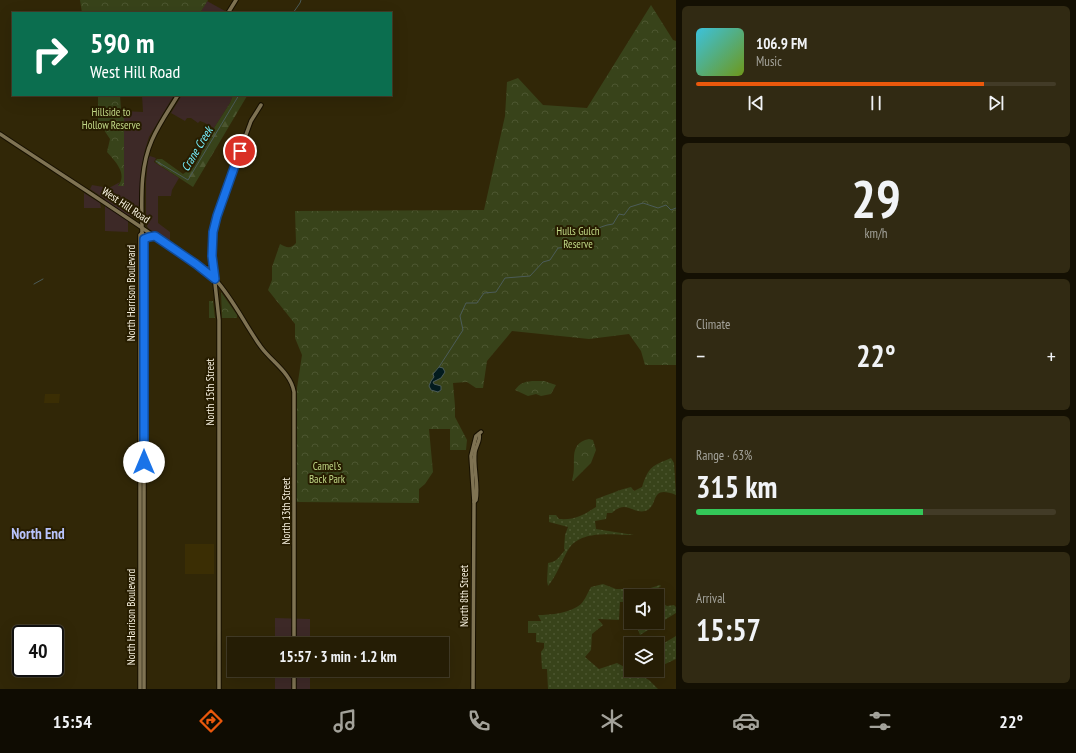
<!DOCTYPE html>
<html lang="en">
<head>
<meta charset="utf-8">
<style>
	:root { --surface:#251d05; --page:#312a13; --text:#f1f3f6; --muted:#a3a29a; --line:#423b27; --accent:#ea580c }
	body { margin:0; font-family:"PT Sans Narrow",sans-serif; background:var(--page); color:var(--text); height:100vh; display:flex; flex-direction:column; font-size:15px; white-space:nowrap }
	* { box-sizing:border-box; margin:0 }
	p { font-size:13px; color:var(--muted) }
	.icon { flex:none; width:22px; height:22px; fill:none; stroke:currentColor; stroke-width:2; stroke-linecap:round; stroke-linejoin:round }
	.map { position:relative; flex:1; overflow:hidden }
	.panel { display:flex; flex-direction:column; gap:6px; padding:6px; background:#141003; width:400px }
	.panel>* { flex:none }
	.hud { position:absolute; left:12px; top:12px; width:380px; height:84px; border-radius:0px; box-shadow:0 4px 16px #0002,0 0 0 1px var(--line); background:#0b6e4f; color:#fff; overflow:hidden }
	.fabs { position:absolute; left:624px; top:589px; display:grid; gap:8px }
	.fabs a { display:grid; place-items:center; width:40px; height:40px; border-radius:0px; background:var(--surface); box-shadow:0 4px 16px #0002,0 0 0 1px var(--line); font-size:20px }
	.speed { position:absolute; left:12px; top:625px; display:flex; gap:8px; font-size:20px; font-weight:700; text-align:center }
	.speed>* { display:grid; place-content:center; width:52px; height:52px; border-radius:50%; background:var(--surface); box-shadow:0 4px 16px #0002,0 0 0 1px var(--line); line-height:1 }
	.speed .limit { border:2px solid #111; border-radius:6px; background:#fff; color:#111 }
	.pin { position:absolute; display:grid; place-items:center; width:34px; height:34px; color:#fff; margin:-17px; border:2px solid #fff; border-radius:50%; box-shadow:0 1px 4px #0007 }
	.me { position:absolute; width:44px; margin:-22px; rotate:0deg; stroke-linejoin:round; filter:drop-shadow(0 0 3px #0008) }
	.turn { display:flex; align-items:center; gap:14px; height:84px; padding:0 12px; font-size:18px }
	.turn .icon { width:52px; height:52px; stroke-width:2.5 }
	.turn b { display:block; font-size:28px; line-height:34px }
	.big { font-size:30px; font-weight:700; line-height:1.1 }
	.panel .widget { flex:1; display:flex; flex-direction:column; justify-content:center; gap:6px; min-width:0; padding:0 14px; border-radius:6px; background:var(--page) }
	.panel .dial { align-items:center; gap:0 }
	.dial b { font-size:52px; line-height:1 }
	.song { display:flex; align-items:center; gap:12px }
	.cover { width:48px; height:48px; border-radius:6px; background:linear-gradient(135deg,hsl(190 70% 55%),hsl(80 70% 35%)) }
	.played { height:4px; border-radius:2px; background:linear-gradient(90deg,var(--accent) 80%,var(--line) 80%) }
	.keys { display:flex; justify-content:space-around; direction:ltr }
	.heat { display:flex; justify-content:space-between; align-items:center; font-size:22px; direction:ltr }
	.charge { height:6px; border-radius:3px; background:linear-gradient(90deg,#34c759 63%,var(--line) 0) }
	.trip { position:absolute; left:227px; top:637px; width:222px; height:40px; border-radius:0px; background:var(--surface); box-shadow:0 4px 16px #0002,0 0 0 1px var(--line); font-weight:700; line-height:40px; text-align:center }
	.tabs { display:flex; height:64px; justify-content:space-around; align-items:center; background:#0f0c02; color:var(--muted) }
	.tabs .icon { width:28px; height:28px }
	.tabs .on { color:var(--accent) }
	.tabs b { font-size:18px; color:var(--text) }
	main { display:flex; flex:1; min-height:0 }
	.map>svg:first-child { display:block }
	.commercial { fill:#3d2927 }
	.built { fill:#3b2e04 }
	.grass { fill:url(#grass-dots) }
	.forest { fill:url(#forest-firs) }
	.park { fill:url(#park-crowns) }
	.water { fill:#021b1e; stroke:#4c5c59 }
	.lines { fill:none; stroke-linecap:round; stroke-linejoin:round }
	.stream { stroke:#4c5c59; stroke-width:1 }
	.minor-casing { stroke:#171000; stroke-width:5.5 }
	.minor { stroke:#7f7353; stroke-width:3.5 }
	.route-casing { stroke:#114b97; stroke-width:10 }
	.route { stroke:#1a73e8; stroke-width:7 }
	.labels { text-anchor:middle; stroke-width:4; stroke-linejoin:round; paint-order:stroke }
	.park-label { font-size:11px; fill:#c1d886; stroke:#271d00 }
	.street-label { font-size:11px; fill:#faf4e2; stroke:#271d00 }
	.water-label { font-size:12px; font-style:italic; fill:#76effc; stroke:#271d00 }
	.district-label { font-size:15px; font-weight:bold; fill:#b8c3fb; stroke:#271d00 }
</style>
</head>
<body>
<main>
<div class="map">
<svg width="676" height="689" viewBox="0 0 676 689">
	<defs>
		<pattern id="grass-dots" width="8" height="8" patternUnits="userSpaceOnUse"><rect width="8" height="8" fill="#38431a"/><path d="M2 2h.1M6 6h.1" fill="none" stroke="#4c5630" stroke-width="1.8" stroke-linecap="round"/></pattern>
		<pattern id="forest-firs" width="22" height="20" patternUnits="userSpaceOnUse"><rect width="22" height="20" fill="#38431a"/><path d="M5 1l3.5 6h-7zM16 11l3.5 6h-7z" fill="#4c5630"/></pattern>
		<pattern id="park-crowns" width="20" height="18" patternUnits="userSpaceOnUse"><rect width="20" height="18" fill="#38431a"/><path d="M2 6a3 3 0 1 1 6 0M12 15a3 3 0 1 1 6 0" fill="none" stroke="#4c5630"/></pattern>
	</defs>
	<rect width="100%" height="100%" fill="#312707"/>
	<g class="commercial">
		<polygon points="207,1 225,11 224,13 200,13"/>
		<polygon points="142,95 174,95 149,137 145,150 141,170 138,216 135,218 128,215 128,232 105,231 105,199 90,189 92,185 109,188 120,182 118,185 124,186 124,111 143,112"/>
		<polygon points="182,95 233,95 230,103 214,128 205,123 200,121 198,123 191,118 187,118 185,121 171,113"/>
		<polygon points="150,156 156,158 154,162 179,178 172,190 171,196 158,196 158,223 170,232 170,244 148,228 146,224 146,181 148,158"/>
		<polygon points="84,193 100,203 101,208 84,208"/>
		<polygon points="275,618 310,619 310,644 275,644"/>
		<rect x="275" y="670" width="35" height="19"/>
	</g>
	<g class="built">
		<polygon points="45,394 60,394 59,403 44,403"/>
		<rect x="185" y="544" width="29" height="30"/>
	</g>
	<g class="grass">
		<path d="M671,458L674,463L676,495C648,484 660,507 645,511C632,514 626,499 612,513H607L606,519L595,521L596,529L634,535C613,535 580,529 568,550C561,562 557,575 548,586L547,581L548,563C558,562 560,555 565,550L564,549L565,535L568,527L549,522V515H556L559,519C575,520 582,516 596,507V499C608,495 618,490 631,487L634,491L642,487C649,466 652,466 671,458Z"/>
		<path d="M603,584L616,589H638L641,591L660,585L661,586L650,594L653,596H631V602H620L619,620L598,619L603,625L592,634L591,650L585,657L599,669L617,663L649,680L658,689H548L547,669H542L541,652L544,648V643L536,642V633H541V621L538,615C550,615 571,613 581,604C585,600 588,592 591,587Z"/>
		<polygon points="657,599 667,606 674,605 676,607 676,613 640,635 635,622 657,622"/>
		<polygon points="676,636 676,659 663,665 657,652 659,646"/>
	</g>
	<polygon class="forest" points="233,95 247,96 193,187 155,162 157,159 162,159 183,174 194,167 214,128 230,103"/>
	<g class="park">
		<polygon points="80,0 208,0 200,13 82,13"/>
		<path d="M651,5L673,40L676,41V365H645L641,351L629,334L589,339L512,331L487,361L483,388H476L467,382L453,383L455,406V417L467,440L466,450H450V429H429L433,472L425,484L419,489V503L296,502L297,388L302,355L295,338V324L268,290L272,280V267L280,244C286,247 290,250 296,243L295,211L484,210L505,116L507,82L518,78L543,105L587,108Z"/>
		<path d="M98,95H120L121,109L124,111V186H118C128,174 115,161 107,152L110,139L98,121Z"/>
		<polygon points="221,292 237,315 237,318 222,318"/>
		<polygon points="209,301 213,301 215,318 209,318"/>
		<path d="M532,381H544L556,385L551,394L541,396L536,394L528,396L515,390C520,383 524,382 532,381Z"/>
		<path d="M589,439L593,440L596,450L591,463L573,481L572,480C578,464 566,444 589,439Z"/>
		<rect x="528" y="621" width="13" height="12"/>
	</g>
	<polygon class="water" points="439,367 443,368 445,372 441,378 433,382 434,384 441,386 441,390 438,392 431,390 429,386 431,381 434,377 433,374"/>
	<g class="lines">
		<g class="stream">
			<polyline points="293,13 300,3 301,0"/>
			<polyline points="156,161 188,180 239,95"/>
			<path d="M576,246C588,235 596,226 613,224L619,214L624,215L630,207L643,203L658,208L666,205L671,210L676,208"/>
			<polyline points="34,284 43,279"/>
			<polyline points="439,367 463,330 460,316 466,303 477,303 484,293 496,292 505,278 530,276 543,262 550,260 558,248 567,247"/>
		</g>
		<g class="minor-casing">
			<g id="minor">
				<polyline points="228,13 236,0"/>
				<path d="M0,134C54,170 110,205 164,243C180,254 202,264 215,279C234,300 245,325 261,347C272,362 291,373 294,392V644"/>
				<polyline points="142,233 144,236 144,689"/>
				<polyline points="203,269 210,268 213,263"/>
				<path d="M474,502L476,500C479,484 473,468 475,452C476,446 481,440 479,434"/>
				<polyline points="294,670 294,689"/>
				<path d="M140,689V235L142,233C142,202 139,169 152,140C159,124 169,110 178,95"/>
				<polyline points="219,689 219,320 212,256 213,238 217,216 240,151 251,121 261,105"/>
				<polyline points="473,689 474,502 471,456 476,436 481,432"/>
			</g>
		</g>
		<use href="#minor" class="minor"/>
	</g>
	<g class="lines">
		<g class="route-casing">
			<polyline id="route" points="144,462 144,239 149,237 155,236 196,264 215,279 212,256 213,232 217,216 240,151"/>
		</g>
		<use href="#route" class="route"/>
	</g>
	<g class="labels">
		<g class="park-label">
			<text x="111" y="116">Hillside to<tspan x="111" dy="13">Hollow Reserve</tspan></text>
			<text x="578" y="235">Hulls Gulch<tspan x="578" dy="13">Reserve</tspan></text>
			<text x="327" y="470">Camel's<tspan x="327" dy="13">Back Park</tspan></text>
		</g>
		<g class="street-label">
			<text transform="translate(126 205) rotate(34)" y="4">West Hill Road</text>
			<text transform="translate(131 293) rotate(-90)" y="4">North Harrison Boulevard</text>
			<text transform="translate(210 392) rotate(-90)" y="4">North 15th Street</text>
			<text transform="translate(286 511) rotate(-90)" y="4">North 13th Street</text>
			<text transform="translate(464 596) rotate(-90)" y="4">North 8th Street</text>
			<text transform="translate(131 617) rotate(-90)" y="4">North Harrison Boulevard</text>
		</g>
		<g class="water-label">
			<text transform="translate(197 149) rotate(-59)" y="4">Crane Creek</text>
		</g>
		<g class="district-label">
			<text x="38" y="539">North End</text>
		</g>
	</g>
</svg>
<div class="fabs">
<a><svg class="icon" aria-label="sound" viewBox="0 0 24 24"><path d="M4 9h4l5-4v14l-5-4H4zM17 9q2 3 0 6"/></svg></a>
<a><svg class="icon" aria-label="layers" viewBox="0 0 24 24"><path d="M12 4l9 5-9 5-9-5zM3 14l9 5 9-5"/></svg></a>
</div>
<div class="speed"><div class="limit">40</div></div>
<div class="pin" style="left:240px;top:151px;background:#d93025"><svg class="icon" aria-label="arrive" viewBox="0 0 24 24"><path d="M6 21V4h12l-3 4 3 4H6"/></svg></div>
<svg class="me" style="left:144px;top:462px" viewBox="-20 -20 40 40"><circle r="19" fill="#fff"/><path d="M0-13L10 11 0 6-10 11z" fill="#1a73e8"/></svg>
<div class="trip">15:57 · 3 min · 1.2 km</div>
<div class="hud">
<div class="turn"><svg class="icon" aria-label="right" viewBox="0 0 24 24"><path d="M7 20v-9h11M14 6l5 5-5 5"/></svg><div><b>590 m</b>West Hill Road</div></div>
</div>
</div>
<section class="panel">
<div class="widget">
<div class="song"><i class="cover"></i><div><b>106.9 FM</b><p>Music</p></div></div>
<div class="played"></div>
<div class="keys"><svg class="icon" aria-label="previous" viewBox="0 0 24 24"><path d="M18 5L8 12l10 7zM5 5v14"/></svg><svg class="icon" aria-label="pause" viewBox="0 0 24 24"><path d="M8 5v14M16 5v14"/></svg><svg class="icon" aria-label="next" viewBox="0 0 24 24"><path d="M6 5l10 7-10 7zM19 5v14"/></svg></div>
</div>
<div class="widget dial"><b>29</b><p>km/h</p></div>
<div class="widget"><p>Climate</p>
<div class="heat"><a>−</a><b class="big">22°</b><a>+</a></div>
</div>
<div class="widget"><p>Range · 63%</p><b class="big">315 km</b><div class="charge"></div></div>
<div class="widget"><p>Arrival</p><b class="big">15:57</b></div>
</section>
</main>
<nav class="tabs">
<b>15:54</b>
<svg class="icon on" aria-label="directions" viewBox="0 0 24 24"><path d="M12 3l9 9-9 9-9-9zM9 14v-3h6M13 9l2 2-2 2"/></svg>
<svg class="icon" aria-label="music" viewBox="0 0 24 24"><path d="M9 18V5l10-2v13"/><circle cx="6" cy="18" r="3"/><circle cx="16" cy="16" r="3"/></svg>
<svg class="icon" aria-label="phone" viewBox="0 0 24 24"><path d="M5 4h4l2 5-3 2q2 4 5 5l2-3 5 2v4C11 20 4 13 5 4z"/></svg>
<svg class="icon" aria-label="climate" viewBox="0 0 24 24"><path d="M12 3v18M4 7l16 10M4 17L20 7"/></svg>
<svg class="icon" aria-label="car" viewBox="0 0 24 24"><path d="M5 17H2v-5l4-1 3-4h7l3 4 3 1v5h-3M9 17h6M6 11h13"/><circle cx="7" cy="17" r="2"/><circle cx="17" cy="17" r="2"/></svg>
<svg class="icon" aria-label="filters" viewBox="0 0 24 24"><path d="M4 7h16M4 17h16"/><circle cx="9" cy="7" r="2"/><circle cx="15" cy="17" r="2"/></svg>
<b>22°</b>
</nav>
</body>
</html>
